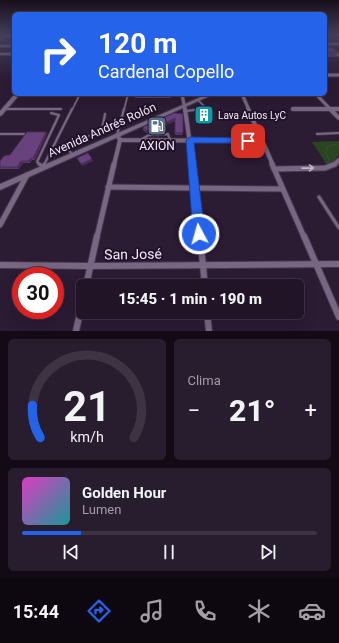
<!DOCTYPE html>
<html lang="es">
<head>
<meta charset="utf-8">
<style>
	:root { --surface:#201426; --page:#281d2e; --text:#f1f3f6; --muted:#a29ea7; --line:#3d3343; --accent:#2563eb }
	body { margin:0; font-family:Roboto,sans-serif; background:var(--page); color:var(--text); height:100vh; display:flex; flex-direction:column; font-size:15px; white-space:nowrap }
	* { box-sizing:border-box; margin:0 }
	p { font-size:13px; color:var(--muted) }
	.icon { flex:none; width:22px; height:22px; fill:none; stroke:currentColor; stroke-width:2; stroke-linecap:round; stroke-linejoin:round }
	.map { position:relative; height:331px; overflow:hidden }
	.details { display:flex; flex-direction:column; gap:8px; padding:8px; background:#120b15; flex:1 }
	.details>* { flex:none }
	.top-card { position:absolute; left:12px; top:12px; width:315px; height:84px; border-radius:6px; box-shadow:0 4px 16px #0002,0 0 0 1px var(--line); background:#2563eb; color:#fff; overflow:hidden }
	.speed { position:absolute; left:12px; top:267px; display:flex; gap:8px; font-size:20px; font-weight:700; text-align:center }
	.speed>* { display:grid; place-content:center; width:52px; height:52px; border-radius:50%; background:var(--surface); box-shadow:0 4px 16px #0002,0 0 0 1px var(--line); line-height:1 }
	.speed .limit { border:6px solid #d22; background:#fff; color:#111 }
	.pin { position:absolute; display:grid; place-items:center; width:34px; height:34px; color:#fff; margin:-17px; border-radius:8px; box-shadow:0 2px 6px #0006 }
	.me { position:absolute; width:44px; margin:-22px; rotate:354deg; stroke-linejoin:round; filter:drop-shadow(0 0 3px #0008) }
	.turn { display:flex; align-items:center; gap:14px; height:84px; padding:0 20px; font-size:18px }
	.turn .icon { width:52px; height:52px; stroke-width:2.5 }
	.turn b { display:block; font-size:28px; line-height:34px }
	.big { font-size:30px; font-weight:800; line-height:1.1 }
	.details .tile { flex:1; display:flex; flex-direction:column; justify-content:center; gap:6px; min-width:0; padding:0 14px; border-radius:6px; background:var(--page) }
	.details .dial { align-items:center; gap:0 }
	.dial svg { height:104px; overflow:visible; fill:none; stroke:var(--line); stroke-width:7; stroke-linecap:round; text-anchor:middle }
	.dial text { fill:var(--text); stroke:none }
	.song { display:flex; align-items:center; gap:12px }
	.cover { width:48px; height:48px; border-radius:6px; background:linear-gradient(135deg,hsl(310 70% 55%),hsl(180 70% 35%)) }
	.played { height:4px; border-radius:2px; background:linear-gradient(90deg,var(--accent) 20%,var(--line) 20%) }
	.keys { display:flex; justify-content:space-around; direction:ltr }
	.heat { display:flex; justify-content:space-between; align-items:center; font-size:22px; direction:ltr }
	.details .tiles { flex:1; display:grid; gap:8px; grid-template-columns:1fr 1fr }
	.tile:last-child { grid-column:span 2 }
	.trip { position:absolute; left:76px; top:279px; width:228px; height:40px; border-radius:6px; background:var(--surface); box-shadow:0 4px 16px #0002,0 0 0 1px var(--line); font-weight:800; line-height:40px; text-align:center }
	.menu { display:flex; height:64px; justify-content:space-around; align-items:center; background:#0d080f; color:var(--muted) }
	.menu .icon { width:28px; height:28px }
	.menu .on { color:var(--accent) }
	.menu b { font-size:18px; color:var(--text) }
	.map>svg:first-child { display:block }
	.green { fill:#2a4522 }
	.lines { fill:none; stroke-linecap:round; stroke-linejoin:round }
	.lane-far2-casing { stroke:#44374c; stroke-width:2.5 }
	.lane-far1-casing { stroke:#44374c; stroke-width:3.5 }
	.lane-casing { stroke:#44374c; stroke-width:5 }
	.street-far4-casing { stroke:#44374c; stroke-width:3.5 }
	.street-far3-casing { stroke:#44374c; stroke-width:4.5 }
	.street-far2-casing { stroke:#44374c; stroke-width:5.5 }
	.street-far1-casing { stroke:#44374c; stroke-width:7 }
	.street-casing { stroke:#44374c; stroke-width:8 }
	.secondary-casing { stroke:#44374c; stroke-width:2 }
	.path { stroke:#706277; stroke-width:1; stroke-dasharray:0.5 1.5; stroke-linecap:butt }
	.lane-far2 { stroke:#786683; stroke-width:1.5 }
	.lane-far1 { stroke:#786683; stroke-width:2 }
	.lane { stroke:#786683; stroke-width:3 }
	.street-far4 { stroke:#786683; stroke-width:2.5 }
	.street-far3 { stroke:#786683; stroke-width:3 }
	.street-far2 { stroke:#786683; stroke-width:4 }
	.street-far1 { stroke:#786683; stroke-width:5 }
	.street { stroke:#786683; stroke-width:6 }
	.secondary { fill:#786683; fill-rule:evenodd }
	.wall { fill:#59396c }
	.shaded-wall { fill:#492e58 }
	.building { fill:#68427d; stroke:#492e58 }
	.oneway { stroke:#c2b5ca }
	.route { fill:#2563eb; stroke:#184099 }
	.labels { text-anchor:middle; stroke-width:4; stroke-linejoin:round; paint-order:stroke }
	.far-poi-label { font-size:10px; fill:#f4eafa; stroke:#211229; text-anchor:start }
	.street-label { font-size:12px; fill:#f4eafa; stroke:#211229 }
	.poi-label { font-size:12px; fill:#f4eafa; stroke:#211229 }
	.near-street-label { font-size:14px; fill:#f4eafa; stroke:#211229 }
</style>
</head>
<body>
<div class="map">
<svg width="339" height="331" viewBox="0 0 339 331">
	<rect width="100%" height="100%" fill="#2b1b33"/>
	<polygon class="green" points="339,141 339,155 333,163 327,165 312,142"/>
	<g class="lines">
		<g class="lane-far2-casing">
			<g id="lane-far2">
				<polyline points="4,109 61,109"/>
				<polyline points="72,110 80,94"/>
				<polyline points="124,110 128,94"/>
				<polyline points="195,110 202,109 204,106 198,100"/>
			</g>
		</g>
		<g class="lane-far1-casing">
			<g id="lane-far1">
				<polyline points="4,109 61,109"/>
				<polyline points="186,111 202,109"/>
				<polyline points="157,129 158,135"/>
				<polyline points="0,134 24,134"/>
				<polyline points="317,134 339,133"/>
				<polyline points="117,135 124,109"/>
				<polyline points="140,140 149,135 168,134 170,140"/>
				<polyline points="72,155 68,148 70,145 102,130 105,114"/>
				<polyline points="41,165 37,162 59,115 51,113"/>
				<polyline points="44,165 72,109"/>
			</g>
		</g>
		<g class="lane-casing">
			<g id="lane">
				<polyline points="39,164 43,167"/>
				<polyline points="43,167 44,164"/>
				<polyline points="319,197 339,228"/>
			</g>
		</g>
		<g class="street-far4-casing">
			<g id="street-far4">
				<polyline points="0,39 7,35 14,35"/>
				<polyline points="325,44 339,44"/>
				<polyline points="0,46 14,46"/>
				<polyline points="0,54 14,54"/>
			</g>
		</g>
		<g class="street-far3-casing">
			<g id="street-far3">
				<polyline points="325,75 339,75"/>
				<polyline points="182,94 185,110"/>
				<polyline points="242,94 249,110"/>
				<polyline points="316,94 331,110"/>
				<polyline points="293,109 339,109"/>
			</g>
		</g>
		<g class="street-far2-casing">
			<g id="street-far2">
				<polyline points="185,109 193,165"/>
				<polyline points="248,109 273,165"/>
				<polyline points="293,109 339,109"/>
				<polyline points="330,109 339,118"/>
				<polyline points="119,138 120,140 262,141"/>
				<polyline points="114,165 120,140"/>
				<polyline points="334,165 339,160"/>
			</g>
		</g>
		<g class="street-far1-casing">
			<g id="street-far1">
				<polyline points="192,164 200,237"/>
				<polyline points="272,164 304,237"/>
				<polyline points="274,169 325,168 335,164"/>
				<polyline points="108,187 283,189"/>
				<polyline points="0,225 27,175"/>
				<polyline points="97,237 114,164"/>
			</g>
		</g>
		<g class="street-casing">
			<g id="street">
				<polyline points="200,236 205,286"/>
				<polyline points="304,236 339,317"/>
				<polyline points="0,265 91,266 339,264"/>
				<polyline points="86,286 97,236"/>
				<polyline points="207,312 209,331"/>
				<polyline points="76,331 83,299"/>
			</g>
		</g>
		<g class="secondary-casing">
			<g id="secondary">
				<polygon points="325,46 339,54 339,57 325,49"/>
				<polygon points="15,94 20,94 2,115 0,116 0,111"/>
				<polygon points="208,94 214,94 0,190 0,184"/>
			</g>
		</g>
		<polyline class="path" points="329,160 326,153 328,146 339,144"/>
		<use href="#lane-far2" class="lane-far2"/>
		<use href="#lane-far1" class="lane-far1"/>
		<use href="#lane" class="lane"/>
		<use href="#street-far4" class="street-far4"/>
		<use href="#street-far3" class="street-far3"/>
		<use href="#street-far2" class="street-far2"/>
		<use href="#street-far1" class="street-far1"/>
		<use href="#street" class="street"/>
		<use href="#secondary" class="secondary"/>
	</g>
	<g class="wall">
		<polygon points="325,49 338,52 335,57 325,57"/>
		<rect x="135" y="94" width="36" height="4"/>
		<polygon points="174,113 183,134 181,135 175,135 175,121 159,128 156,127 155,130 147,133 143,130 143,127"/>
		<polygon points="46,132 47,134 35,160 32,160 30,163 23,163 19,169 0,169 0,161 10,155"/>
	</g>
	<g class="shaded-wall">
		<polygon points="175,118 175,121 159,128 159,126"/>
		<polygon points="156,124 156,127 155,130 147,133 147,131"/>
		<polygon points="46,132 47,134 35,160 33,158"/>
		<polygon points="31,158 32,160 30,163 29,161"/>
		<polygon points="92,159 93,161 82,166 81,164"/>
		<polygon points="21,161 23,163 19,169 17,167"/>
	</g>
	<g class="building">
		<polygon points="331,47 338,52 325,52 325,49"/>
		<polygon points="174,113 183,114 183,132 181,133 175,133 175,118 159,126 156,124 155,128 147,131 143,127"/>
		<polygon points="27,132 46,132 33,158 31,158 29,161 21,161 17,167 0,167 0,161 4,156 10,155"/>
		<polygon points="88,153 92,159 81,164 77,158"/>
	</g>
	<defs><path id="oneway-shaft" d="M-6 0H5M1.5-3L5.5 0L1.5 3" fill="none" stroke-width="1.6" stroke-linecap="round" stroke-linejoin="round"/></defs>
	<use class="oneway" href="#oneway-shaft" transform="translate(308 168) rotate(-1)"/>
	<linearGradient id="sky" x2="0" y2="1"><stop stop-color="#180f1c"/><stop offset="0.43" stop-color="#443f5b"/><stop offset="1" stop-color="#443f5b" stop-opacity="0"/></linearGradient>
	<rect width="339" height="81" fill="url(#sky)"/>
	<polygon class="route" points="190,137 248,138 252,141 248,143 194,143 205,234 203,238 199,240 195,238 193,234 186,140"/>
	<defs>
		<g id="building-square" transform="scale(1)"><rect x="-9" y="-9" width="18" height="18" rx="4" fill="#0f9aa8" stroke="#211229"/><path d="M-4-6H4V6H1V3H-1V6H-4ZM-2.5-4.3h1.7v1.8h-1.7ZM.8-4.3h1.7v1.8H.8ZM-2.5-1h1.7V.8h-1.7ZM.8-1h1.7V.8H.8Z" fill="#fff"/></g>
		<g id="fuel-square" transform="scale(1)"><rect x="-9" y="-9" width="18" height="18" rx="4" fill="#5c6f8a" stroke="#211229"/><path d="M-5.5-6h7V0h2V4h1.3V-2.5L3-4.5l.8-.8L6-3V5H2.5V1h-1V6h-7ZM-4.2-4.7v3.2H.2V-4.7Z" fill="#fff"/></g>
	</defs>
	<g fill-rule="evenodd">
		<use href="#building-square" x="204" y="115"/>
		<use href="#fuel-square" x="157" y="126"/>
	</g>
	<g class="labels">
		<g class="far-poi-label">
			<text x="218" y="119">Lava Autos LyC</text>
		</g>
		<g class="street-label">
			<text transform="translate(102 130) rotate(-24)" y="4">Avenida Andrés Rolón</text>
		</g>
		<g class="poi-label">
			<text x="157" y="150">AXION</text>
		</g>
		<g class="near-street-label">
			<text transform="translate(133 254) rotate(-1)" y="5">San José</text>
		</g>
	</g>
</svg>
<div class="speed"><div class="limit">30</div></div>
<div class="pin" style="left:248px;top:141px;background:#d93025"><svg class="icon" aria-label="arrive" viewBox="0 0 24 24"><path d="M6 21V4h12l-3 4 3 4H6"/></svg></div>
<svg class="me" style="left:199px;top:234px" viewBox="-20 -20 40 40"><circle r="17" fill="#2563eb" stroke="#fff" stroke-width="3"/><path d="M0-11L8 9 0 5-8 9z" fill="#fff"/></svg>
<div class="trip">15:45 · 1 min · 190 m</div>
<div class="top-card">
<div class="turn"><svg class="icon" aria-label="right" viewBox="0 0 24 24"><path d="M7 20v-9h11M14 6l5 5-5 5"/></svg><div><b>120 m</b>Cardenal Copello</div></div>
</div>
</div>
<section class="details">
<div class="tiles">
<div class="tile dial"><svg viewBox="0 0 100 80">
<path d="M14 69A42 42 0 1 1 86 69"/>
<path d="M14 69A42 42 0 0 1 8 44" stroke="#2563eb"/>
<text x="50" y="56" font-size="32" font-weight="700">21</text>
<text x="50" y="72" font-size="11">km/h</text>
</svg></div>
<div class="tile"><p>Clima</p>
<div class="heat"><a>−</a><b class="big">21°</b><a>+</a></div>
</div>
<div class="tile">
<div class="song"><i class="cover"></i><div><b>Golden Hour</b><p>Lumen</p></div></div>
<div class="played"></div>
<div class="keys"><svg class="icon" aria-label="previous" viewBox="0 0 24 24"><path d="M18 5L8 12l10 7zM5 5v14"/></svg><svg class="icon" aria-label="pause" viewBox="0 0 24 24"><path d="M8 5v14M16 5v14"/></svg><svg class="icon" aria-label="next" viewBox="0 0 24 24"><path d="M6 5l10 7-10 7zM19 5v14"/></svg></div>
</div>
</div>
</section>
<nav class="menu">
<b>15:44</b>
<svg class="icon on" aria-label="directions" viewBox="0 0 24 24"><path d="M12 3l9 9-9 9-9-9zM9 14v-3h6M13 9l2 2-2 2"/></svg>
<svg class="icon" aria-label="music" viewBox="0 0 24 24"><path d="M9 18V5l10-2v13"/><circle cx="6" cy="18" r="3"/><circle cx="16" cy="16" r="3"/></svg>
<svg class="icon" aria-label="phone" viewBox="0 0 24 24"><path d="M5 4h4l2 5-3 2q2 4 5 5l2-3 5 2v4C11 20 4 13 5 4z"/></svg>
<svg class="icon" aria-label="climate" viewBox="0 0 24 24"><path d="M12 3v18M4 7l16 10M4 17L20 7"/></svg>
<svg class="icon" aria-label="car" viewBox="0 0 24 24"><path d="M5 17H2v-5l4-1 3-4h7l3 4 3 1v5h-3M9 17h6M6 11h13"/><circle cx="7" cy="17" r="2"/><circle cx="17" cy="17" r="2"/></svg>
</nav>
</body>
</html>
